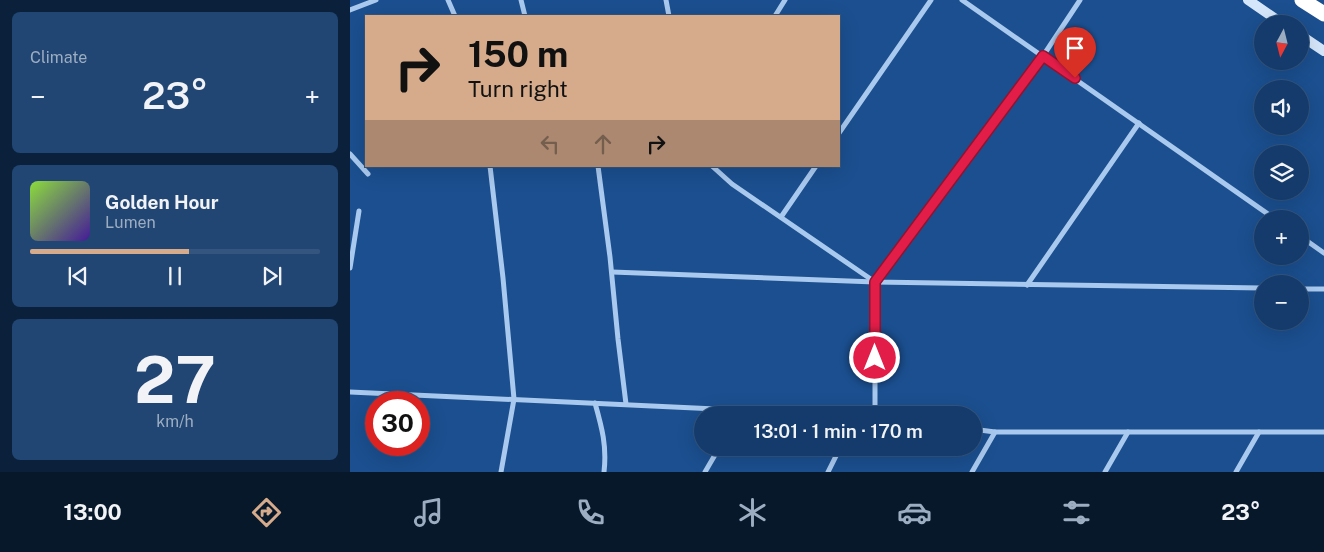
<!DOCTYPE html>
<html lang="en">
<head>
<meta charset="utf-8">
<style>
	:root { --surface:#143b6b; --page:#214673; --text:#f1f3f6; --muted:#9dadc1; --line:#33557e; --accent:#d6ab8b }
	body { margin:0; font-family:"Public Sans",sans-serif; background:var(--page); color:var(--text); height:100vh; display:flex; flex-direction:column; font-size:19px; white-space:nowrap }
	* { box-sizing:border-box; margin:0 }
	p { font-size:16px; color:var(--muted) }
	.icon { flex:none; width:28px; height:28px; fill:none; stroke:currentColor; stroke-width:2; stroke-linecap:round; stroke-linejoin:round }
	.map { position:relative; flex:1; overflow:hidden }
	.sheet { display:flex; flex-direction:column; gap:12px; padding:12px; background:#0b203b; width:350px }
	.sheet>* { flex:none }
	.hud { position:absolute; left:15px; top:15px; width:475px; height:152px; border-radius:0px; box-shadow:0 5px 20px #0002,0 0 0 1px var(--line); background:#d6ab8b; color:#111; overflow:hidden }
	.needle { width:32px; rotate:187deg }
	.tools { position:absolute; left:904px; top:15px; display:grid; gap:10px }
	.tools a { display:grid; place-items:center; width:55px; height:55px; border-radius:50%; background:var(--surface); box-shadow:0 5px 20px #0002,0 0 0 1px var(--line); font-size:25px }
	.speed { position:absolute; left:15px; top:391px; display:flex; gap:10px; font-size:25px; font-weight:700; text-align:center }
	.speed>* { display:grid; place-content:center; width:65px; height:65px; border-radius:50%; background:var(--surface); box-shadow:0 5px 20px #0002,0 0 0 1px var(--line); line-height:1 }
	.speed .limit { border:8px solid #d22; background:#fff; color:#111 }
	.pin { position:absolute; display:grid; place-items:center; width:42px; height:42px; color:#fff; margin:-51px -21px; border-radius:50% 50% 50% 0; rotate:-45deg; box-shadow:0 0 5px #0007 }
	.pin .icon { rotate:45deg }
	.me { position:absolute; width:55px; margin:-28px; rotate:0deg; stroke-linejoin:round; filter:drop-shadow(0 0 4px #0008) }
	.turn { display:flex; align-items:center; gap:18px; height:105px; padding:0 20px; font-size:22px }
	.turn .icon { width:65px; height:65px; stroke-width:2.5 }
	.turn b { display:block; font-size:35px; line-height:42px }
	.lanes { display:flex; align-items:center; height:48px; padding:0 20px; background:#0003; justify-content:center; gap:25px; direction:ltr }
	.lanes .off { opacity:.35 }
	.big { font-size:38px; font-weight:600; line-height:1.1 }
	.sheet .card { flex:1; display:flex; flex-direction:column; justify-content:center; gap:8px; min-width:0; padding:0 18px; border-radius:8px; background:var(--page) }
	.sheet .dial { align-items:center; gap:0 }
	.dial b { font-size:65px; line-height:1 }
	.song { display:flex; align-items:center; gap:15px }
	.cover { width:60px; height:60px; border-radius:8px; background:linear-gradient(135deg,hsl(90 70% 55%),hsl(260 70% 35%)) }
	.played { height:5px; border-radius:2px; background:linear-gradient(90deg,var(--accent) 55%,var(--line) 55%) }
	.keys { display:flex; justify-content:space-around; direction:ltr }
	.heat { display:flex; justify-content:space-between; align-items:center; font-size:28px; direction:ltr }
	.trip { position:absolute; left:344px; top:406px; width:288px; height:50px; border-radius:25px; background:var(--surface); box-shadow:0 5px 20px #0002,0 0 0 1px var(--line); font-weight:600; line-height:50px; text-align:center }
	.tab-bar { display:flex; height:80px; justify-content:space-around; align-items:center; background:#08182b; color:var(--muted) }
	.tab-bar .icon { width:35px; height:35px }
	.tab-bar .active { color:var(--accent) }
	.tab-bar b { font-size:22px; color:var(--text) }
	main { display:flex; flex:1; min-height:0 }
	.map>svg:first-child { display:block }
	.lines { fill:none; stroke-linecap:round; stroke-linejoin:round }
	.street { stroke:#a9c9ee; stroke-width:5 }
	.secondary { stroke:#d6e6fa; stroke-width:10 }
	.highway { stroke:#fff; stroke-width:15 }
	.route-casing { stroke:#92132f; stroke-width:12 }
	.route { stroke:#e11d48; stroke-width:9 }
</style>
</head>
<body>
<main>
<section class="sheet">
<div class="card"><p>Climate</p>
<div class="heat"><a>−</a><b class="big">23°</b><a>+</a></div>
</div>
<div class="card">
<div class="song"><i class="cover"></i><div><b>Golden Hour</b><p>Lumen</p></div></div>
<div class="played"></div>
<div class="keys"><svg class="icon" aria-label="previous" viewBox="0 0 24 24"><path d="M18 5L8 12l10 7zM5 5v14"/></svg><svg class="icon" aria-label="pause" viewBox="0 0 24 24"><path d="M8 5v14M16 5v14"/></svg><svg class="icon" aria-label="next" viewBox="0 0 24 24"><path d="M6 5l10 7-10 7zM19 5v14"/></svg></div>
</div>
<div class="card dial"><b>27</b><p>km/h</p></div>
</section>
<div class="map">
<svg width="974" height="472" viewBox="0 0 974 472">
	<rect width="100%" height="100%" fill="#1b4f8f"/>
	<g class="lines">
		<g class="street">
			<polyline points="98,0 105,16"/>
			<polyline points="171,0 175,16"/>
			<polyline points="316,0 319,16"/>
			<polyline points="612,0 925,219"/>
			<polyline points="0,10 26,0"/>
			<polyline points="425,16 435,0"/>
			<polyline points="489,133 581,0"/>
			<polyline points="0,154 18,174"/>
			<polyline points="140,166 153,278 164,399 151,472"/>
			<polyline points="248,166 260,257 268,339 276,404"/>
			<polyline points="362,166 382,184 525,282"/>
			<polyline points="431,217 466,166"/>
			<polyline points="950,236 974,253"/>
			<polyline points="0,268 9,211"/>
			<polyline points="262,272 525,282 912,288"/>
			<polyline points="677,285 789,123"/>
			<polyline points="950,289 974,289"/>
			<polyline points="0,392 494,415"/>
			<path d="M245,403C252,428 257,446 254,472"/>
			<polyline points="525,415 525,282 693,56 730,0"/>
			<polyline points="622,429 645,432 974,432"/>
			<polyline points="355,472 369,448"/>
			<polyline points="478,472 490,448"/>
			<polyline points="622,472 645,432"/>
			<polyline points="755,472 778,432"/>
			<polyline points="886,472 909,432"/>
		</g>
		<g class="secondary">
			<polyline points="898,0 933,24"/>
			<polyline points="950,35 974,51"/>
		</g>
		<polyline class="highway" points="952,0 974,14"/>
	</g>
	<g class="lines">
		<g class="route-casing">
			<polyline id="route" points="525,358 525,282 693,56 725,78"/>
		</g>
		<use href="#route" class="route"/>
	</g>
</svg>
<div class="tools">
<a><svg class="needle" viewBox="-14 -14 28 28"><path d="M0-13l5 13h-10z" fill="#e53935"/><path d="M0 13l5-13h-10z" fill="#9dadc1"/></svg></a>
<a><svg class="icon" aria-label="sound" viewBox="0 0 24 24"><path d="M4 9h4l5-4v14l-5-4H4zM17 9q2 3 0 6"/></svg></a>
<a><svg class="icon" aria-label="layers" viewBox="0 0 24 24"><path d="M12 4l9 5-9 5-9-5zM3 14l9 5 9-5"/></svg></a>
<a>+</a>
<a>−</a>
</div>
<div class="speed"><div class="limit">30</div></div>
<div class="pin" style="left:725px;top:78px;background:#d93025"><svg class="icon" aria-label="arrive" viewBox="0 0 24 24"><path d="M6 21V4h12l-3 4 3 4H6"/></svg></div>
<svg class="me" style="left:525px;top:358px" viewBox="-20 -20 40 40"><circle r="17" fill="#e11d48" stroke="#fff" stroke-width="3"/><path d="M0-11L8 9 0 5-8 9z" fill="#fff"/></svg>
<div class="trip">13:01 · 1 min · 170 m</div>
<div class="hud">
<div class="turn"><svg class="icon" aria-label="right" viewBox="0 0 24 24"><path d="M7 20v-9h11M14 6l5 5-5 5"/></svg><div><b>150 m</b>Turn right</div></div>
<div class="lanes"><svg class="icon off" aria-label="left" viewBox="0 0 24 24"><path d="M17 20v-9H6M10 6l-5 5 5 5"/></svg><svg class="icon off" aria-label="ahead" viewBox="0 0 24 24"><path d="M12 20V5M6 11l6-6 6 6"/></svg><svg class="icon" aria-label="right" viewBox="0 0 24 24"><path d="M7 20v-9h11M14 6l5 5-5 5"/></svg></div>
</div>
</div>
</main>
<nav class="tab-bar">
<b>13:00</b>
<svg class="icon active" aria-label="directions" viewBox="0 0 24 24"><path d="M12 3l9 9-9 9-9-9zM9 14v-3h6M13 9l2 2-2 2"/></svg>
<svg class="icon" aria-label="music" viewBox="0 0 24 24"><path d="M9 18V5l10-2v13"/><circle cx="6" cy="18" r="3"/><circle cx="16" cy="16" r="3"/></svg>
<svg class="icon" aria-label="phone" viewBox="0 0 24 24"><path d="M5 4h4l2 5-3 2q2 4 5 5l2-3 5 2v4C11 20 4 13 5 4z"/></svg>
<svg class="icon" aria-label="climate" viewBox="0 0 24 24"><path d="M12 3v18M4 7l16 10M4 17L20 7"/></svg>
<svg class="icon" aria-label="car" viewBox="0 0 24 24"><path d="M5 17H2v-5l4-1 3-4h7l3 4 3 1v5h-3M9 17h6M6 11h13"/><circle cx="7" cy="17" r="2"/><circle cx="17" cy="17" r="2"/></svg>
<svg class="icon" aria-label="filters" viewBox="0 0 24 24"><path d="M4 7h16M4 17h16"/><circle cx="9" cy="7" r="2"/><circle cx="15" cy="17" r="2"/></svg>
<b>23°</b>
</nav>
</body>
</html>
